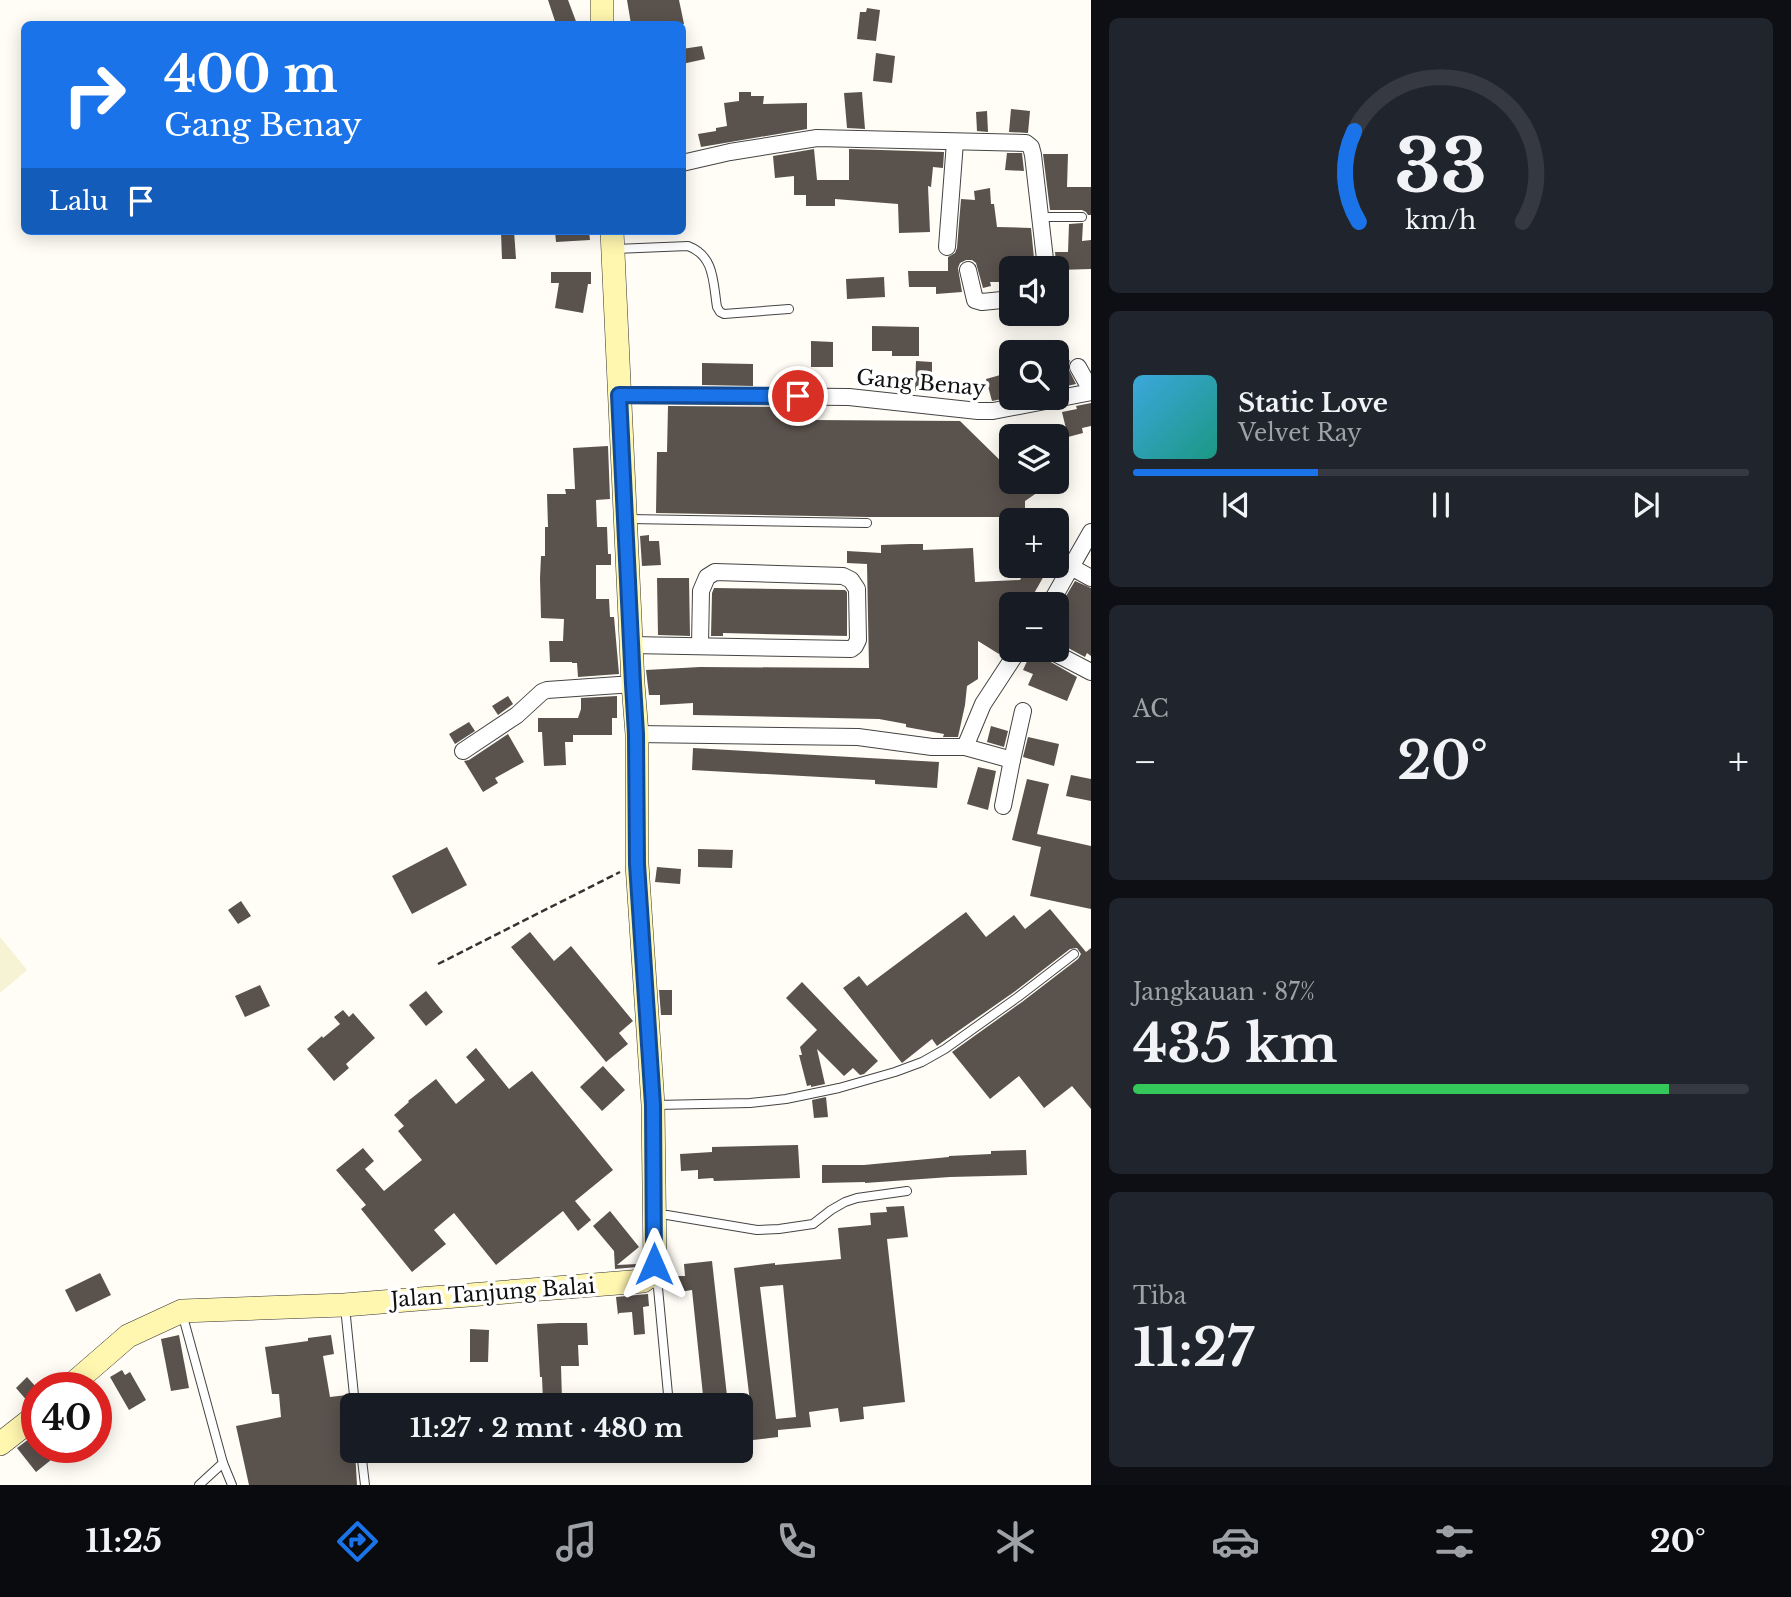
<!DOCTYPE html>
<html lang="id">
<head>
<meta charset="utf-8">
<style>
	:root { --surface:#171b24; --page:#20242c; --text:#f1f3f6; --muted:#9ea1a6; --line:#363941; --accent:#1a73e8 }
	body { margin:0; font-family:"Libre Baskerville",serif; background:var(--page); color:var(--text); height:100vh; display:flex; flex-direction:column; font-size:26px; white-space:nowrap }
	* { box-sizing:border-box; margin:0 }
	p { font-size:23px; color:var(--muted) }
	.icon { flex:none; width:38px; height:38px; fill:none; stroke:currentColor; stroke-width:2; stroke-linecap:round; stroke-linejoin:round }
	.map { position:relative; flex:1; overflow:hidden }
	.details { display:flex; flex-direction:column; gap:18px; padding:18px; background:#0d0f14; width:700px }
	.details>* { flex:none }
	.top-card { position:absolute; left:21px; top:21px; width:665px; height:214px; border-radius:10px; box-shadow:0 4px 18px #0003; background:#1a73e8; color:#fff; overflow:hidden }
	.buttons { position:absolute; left:999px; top:256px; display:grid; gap:14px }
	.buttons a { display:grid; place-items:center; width:70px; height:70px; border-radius:10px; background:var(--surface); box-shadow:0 4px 18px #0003; font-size:35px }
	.speed { position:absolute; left:21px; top:1372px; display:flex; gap:14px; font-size:35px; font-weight:700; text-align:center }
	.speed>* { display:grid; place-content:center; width:91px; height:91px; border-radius:50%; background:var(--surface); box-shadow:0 4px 18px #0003; line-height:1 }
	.speed .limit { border:10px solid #d22; background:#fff; color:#111 }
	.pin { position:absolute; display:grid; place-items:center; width:60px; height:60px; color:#fff; margin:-30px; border:4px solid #fff; border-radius:50%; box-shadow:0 2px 7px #0007 }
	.me { position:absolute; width:77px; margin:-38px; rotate:0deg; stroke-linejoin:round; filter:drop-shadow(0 0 5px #0008) }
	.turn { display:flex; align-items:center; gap:24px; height:147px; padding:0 28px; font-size:32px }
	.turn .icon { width:91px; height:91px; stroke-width:2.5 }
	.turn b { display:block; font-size:49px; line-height:60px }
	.then { display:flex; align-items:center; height:66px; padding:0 28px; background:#0003; gap:14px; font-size:26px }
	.big { font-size:52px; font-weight:700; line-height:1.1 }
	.details .widget { flex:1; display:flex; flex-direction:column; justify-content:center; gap:10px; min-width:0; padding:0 24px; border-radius:10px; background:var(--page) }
	.details .dial { align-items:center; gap:0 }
	.dial svg { height:182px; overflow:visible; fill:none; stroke:var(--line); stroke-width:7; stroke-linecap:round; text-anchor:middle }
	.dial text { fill:var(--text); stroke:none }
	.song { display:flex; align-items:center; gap:21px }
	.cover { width:84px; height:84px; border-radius:10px; background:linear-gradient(135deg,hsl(200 70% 55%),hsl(170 70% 35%)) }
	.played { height:7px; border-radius:4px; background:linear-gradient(90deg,var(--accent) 30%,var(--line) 30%) }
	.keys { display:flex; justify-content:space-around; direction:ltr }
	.heat { display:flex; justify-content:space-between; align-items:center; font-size:38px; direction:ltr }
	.charge { height:10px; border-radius:5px; background:linear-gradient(90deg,#34c759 87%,var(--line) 0) }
	.trip { position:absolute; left:340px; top:1393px; width:413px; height:70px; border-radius:10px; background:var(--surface); box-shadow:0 4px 18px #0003; font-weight:700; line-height:70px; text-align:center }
	.dock { display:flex; height:112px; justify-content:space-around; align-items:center; background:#090b0e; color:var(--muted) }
	.dock .icon { width:49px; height:49px }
	.dock .selected { color:var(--accent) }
	.dock b { font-size:32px; color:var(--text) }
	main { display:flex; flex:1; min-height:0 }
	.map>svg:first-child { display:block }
	.farmland { fill:#f6f3d4 }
	.building { fill:#5a524d; fill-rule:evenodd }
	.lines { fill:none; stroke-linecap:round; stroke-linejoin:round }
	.lane-casing { stroke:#444; stroke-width:10 }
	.street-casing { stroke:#444; stroke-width:18 }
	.secondary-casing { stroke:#333; stroke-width:24 }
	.path { stroke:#333; stroke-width:2.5; stroke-dasharray:7 3.5; stroke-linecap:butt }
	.lane { stroke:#fff; stroke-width:8 }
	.street { stroke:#fff; stroke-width:16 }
	.secondary { stroke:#fff6b0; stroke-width:23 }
	.route-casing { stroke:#114b97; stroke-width:18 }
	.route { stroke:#1a73e8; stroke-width:12 }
	.labels { text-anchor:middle; stroke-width:7; stroke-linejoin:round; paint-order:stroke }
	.street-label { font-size:21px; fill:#111; stroke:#fff }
</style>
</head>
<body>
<main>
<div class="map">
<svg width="1091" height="1485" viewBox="0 0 1091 1485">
	<rect width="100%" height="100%" fill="#fffdf5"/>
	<polygon class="farmland" points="0,937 27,970 0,993"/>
	<g class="building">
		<polygon points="548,0 568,0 577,24 556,24"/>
		<polygon points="627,0 679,0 684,24 631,24"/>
		<polygon points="867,8 880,10 876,41 857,39 860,12 866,12"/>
		<polygon points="702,46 705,59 682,64 682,49"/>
		<polygon points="876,53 895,56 892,83 873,81"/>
		<polygon points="739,92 751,92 751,96 764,96 763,104 807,103 807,129 701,147 698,134 716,131 716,128 727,126 724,103 739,101"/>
		<polygon points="862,92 865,129 847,128 844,93"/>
		<polygon points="1011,109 1030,111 1028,133 1009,132"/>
		<polygon points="987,111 988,132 977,131 976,112"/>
		<polygon points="814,149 817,180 849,180 849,149 944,152 943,168 933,167 931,187 928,186 930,232 899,233 898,204 835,199 835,206 806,206 806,195 794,195 794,176 775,178 773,156"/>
		<polygon points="1007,153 1022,153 1024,171 1005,170"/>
		<polygon points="1043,154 1068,154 1067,187 1091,187 1091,215 1088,215 1086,212 1082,210 1050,210"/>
		<polygon points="990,188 991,204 994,204 997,227 1031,228 1034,258 1012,257 1012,282 990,282 991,286 983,288 976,263 972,260 966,260 960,263 958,268 962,292 936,294 936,287 909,287 908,271 948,271 948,257 955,253 957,248 961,199 975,200 974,191"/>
		<polygon points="1083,223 1082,241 1091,240 1091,269 1057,270 1055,252 1068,252 1069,224"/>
		<polygon points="514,231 516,259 502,259 501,232"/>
		<polygon points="555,231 589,231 590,240 556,242"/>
		<polygon points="551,272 591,272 591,284 588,284 583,313 555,308 559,283 551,283"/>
		<polygon points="884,277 885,297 847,299 846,279"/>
		<polygon points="872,326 919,327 919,356 892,356 892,351 872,351"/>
		<polygon points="811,341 833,342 833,367 811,367"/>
		<polygon points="1070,360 1068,368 1076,384 1067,386 1058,365"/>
		<polygon points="916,361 932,362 932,391 915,391"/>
		<polygon points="702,363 753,364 753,386 702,385"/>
		<polygon points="1004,374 1006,380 1012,378 1012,397 992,401 986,379"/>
		<polygon points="1091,403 1091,426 1082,428 1083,433 1068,437 1062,412 1077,409 1076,406"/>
		<polygon points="668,406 811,407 811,420 960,421 1012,472 1012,481 1054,481 1025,501 1025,517 868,517 656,513 657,452 667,452"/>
		<polygon points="608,446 610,499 596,500 597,527 607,527 608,554 611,554 611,565 596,565 596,599 609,599 610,617 614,617 619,674 578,677 577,663 572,663 572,662 550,662 549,641 563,641 564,619 541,618 540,578 541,556 545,556 545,527 548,527 547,494 566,494 565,489 575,489 573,448"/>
		<polygon points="649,535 649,541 659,541 661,565 642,566 640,536"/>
		<polygon points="910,544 923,544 923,550 973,548 975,582 1020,580 1028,565 1045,574 1028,604 1012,604 1012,632 999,654 978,641 978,679 967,686 965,705 958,737 943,737 944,734 906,727 906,724 879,719 693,715 693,703 660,705 660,695 649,695 646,670 700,667 869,668 867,564 847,563 847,551 881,553 881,545"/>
		<polygon points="657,578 689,578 690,636 658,635"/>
		<polygon points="1075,581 1091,588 1091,656 1087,653 1085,657 1057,642 1057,611"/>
		<polygon points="714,588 845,590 847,592 847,636 723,633 723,636 711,636 712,593"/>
		<polygon points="1040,656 1077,677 1067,701 1028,685 1033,674 1023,670 1029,657 1038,661"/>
		<polygon points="508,696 513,704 498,715 492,706"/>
		<polygon points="617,696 617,718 612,718 612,735 573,735 573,742 565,742 566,765 544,766 542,732 538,732 538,718 578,718 581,709 581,698"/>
		<polygon points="469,722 475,731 455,744 449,734"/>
		<polygon points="991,726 1008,731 1004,747 987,742"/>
		<polygon points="508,734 524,762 495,778 498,783 483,792 464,761 469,760"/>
		<polygon points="1028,737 1059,744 1054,766 1023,757"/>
		<polygon points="693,748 939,762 937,788 875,784 875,780 692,770"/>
		<polygon points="978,767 996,771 988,810 967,804"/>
		<polygon points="1071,775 1091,779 1091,801 1066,796"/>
		<polygon points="1027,779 1049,784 1037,834 1091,846 1091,909 1030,896 1041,847 1012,840"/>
		<polygon points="447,847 467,885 412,914 392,876"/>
		<polygon points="698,849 733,850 732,868 698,867"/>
		<polygon points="657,867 681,869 680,884 655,882"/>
		<polygon points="241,901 251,916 238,924 228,910"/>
		<polygon points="1050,909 1086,952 1091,948 1091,1109 1072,1086 1044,1108 1019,1076 990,1099 952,1052 1022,1002 1078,959 1081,954 1077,948 1070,949 1014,992 941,1043 937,1046 932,1039 902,1063 843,988 859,976 867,986 966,912 986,937 1014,915 1025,929"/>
		<polygon points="530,932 554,961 571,946 633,1021 619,1033 628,1044 606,1062 511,947"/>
		<polygon points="802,982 878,1061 864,1074 860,1075 853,1068 844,1076 817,1049 825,1084 811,1087 811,1085 807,1086 799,1055 802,1055 800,1047 817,1030 786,998"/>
		<polygon points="260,985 270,1006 245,1017 235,996"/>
		<polygon points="659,990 672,990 672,1015 661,1015"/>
		<polygon points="426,991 443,1012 426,1026 409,1005"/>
		<polygon points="343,1010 349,1017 353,1013 375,1038 346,1064 349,1068 334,1081 307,1049 322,1036 323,1038 340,1024 334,1017"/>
		<polygon points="476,1048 509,1089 532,1071 613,1170 575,1201 591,1220 578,1231 563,1211 496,1265 454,1213 434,1230 446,1244 412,1272 361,1209 366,1205 336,1170 363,1148 374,1161 365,1169 384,1191 422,1160 398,1131 404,1126 394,1115 409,1102 408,1101 436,1079 456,1104 485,1080 466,1057"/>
		<polygon points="603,1066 625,1090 602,1111 580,1087"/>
		<polygon points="826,1097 828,1117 814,1118 812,1100"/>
		<polygon points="798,1145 800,1178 714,1181 713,1178 698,1179 698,1170 681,1171 680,1154 712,1152 712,1147"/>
		<polygon points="1026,1150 1027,1175 950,1177 865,1183 865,1182 822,1183 822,1165 864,1165 949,1157 949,1156 991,1154 991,1151"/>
		<path d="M904,1206L908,1237L887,1239L905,1402L863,1407L864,1419L840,1422L838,1408L809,1412L811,1427L778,1430V1437L753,1440L752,1427H753L734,1268L775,1263V1265L841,1259L838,1228L871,1225L870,1213L887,1212L886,1207ZM783,1285L796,1417L776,1419L760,1287Z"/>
		<polygon points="610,1211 639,1247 617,1265 638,1264 637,1267 615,1269 614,1251 593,1226"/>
		<polygon points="712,1261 728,1405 704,1405 692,1290 679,1292 677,1276 685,1276 684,1264"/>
		<polygon points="100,1273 111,1295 76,1312 65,1290"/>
		<polygon points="648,1294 649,1306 643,1307 645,1334 634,1335 632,1312 619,1313 618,1315 616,1297"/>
		<polygon points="559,1323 587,1323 588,1345 578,1345 579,1366 561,1366 562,1400 543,1401 542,1377 540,1377 537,1324"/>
		<polygon points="470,1329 489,1330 488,1362 470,1362"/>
		<polygon points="179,1335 189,1388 171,1391 161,1339"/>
		<polygon points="331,1335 334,1354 323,1356 330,1397 347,1395 349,1406 352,1411 352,1451 355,1451 357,1485 249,1485 236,1426 281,1417 279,1394 272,1394 265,1347 308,1341 308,1338"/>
		<polygon points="122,1370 125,1375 130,1372 146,1400 129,1410 110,1377"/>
		<polygon points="27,1377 37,1388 37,1396 29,1403 16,1388"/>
		<polygon points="96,1404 111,1424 96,1435"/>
		<polygon points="37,1433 37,1447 67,1447 36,1472 17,1448"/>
	</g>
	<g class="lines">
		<g class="lane-casing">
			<g id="lane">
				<polyline points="1040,217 1082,217"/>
				<path d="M615,249L688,246C715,256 713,283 717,307L720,312L724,314L789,309"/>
				<polyline points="629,519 867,523"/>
				<polyline points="656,1105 750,1103 786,1099 839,1088 895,1072 922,1062 945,1049 1018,997 1074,954"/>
				<polyline points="658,1215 667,1215 757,1230 779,1229 813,1224 831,1210 845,1202 857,1198 907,1191"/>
				<polyline points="653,1277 658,1288 669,1405"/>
				<polyline points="345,1307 355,1405"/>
				<polyline points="182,1313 223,1463 232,1485"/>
				<polyline points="361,1451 365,1485"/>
				<polyline points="673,1451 674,1455"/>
				<polyline points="199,1485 223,1463"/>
			</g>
		</g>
		<g class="street-casing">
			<g id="street">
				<polyline points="682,163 730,152 817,138 1026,143 1031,147 1033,155 1046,268"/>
				<polyline points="947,247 955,142"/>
				<polyline points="968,270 975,300 982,302 1012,299"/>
				<polyline points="1078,367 1091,390"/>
				<polyline points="619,395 849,397 978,411 993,411 1091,392"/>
				<polyline points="1071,567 1091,532"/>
				<polyline points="1050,604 1071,567 1091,578"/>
				<polyline points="631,645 851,649 855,646 858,640 857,589 851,580 843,576 715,572 707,577 701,591 700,645"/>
				<polyline points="1047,649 1091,672"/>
				<polyline points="637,734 858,737 932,747 965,747 983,704 1019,649"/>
				<polyline points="965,747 1012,760 1023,711"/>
				<polyline points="463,751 517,715 542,692 547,690 633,684"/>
				<polyline points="1003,806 1012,760"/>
			</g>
		</g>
		<g class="secondary-casing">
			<g id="secondary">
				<polyline points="602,0 602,24"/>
				<polyline points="68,1388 128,1336 182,1311 344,1305 643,1281 652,1274 655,1264 653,1105 637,864 637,734 633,684 612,231"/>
				<polyline points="0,1444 37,1415"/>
			</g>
		</g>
		<polyline class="path" points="438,964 620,872"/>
		<use href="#lane" class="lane"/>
		<use href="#street" class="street"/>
		<use href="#secondary" class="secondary"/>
	</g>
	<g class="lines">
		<g class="route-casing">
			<polyline id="route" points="654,1264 653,1105 637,864 636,734 633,684 619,395 798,396"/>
		</g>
		<use href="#route" class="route"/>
	</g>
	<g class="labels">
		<g class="street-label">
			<text transform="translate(921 383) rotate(5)" y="7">Gang Benay</text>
			<text transform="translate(493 1293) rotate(-4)" y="7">Jalan Tanjung Balai</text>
		</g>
	</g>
</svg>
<div class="buttons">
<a><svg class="icon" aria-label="sound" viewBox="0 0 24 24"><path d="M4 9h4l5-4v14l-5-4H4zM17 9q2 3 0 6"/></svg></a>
<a><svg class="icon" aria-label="search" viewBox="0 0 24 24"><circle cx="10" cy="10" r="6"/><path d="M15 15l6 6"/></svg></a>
<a><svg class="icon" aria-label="layers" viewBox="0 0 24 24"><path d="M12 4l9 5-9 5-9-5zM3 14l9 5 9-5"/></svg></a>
<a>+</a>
<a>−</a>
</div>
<div class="speed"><div class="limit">40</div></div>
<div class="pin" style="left:798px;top:396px;background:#d93025"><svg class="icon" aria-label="arrive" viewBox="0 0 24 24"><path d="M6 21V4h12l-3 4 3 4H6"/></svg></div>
<svg class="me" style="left:654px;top:1264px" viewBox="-20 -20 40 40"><path d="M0-17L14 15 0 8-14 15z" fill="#1a73e8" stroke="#fff" stroke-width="4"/></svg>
<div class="trip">11:27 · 2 mnt · 480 m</div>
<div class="top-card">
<div class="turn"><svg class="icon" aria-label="right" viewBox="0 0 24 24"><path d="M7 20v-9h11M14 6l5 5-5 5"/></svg><div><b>400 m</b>Gang Benay</div></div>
<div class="then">Lalu<svg class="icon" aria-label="arrive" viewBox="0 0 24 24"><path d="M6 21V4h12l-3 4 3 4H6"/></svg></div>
</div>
</div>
<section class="details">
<div class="widget dial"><svg viewBox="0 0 100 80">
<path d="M14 69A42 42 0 1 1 86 69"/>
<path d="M14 69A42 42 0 0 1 12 29" stroke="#1a73e8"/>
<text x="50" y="56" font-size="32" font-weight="700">33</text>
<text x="50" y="72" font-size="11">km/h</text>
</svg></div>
<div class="widget">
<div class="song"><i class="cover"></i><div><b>Static Love</b><p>Velvet Ray</p></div></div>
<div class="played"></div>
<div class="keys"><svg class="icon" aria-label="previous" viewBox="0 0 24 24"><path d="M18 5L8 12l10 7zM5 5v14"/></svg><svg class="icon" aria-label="pause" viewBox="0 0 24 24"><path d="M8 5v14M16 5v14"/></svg><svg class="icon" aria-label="next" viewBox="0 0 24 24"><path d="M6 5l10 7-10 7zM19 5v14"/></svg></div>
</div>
<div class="widget"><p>AC</p>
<div class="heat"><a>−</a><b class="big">20°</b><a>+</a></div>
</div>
<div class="widget"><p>Jangkauan · 87%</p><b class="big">435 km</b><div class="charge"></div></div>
<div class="widget"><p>Tiba</p><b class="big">11:27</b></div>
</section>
</main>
<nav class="dock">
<b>11:25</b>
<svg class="icon selected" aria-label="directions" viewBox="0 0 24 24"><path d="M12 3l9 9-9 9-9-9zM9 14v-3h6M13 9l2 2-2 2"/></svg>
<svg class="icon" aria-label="music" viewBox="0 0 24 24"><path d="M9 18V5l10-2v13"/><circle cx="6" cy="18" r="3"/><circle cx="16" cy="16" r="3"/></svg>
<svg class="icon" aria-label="phone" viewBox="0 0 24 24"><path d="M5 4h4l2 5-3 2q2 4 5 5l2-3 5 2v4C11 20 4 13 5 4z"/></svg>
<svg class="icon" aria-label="climate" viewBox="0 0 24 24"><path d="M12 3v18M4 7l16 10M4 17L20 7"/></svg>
<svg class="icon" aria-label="car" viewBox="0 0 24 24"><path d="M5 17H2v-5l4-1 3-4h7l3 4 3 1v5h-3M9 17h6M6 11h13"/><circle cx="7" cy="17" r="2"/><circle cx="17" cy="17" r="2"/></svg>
<svg class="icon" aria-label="filters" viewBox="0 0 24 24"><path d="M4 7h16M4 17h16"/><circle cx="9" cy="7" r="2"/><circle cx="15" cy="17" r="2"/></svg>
<b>20°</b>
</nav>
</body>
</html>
